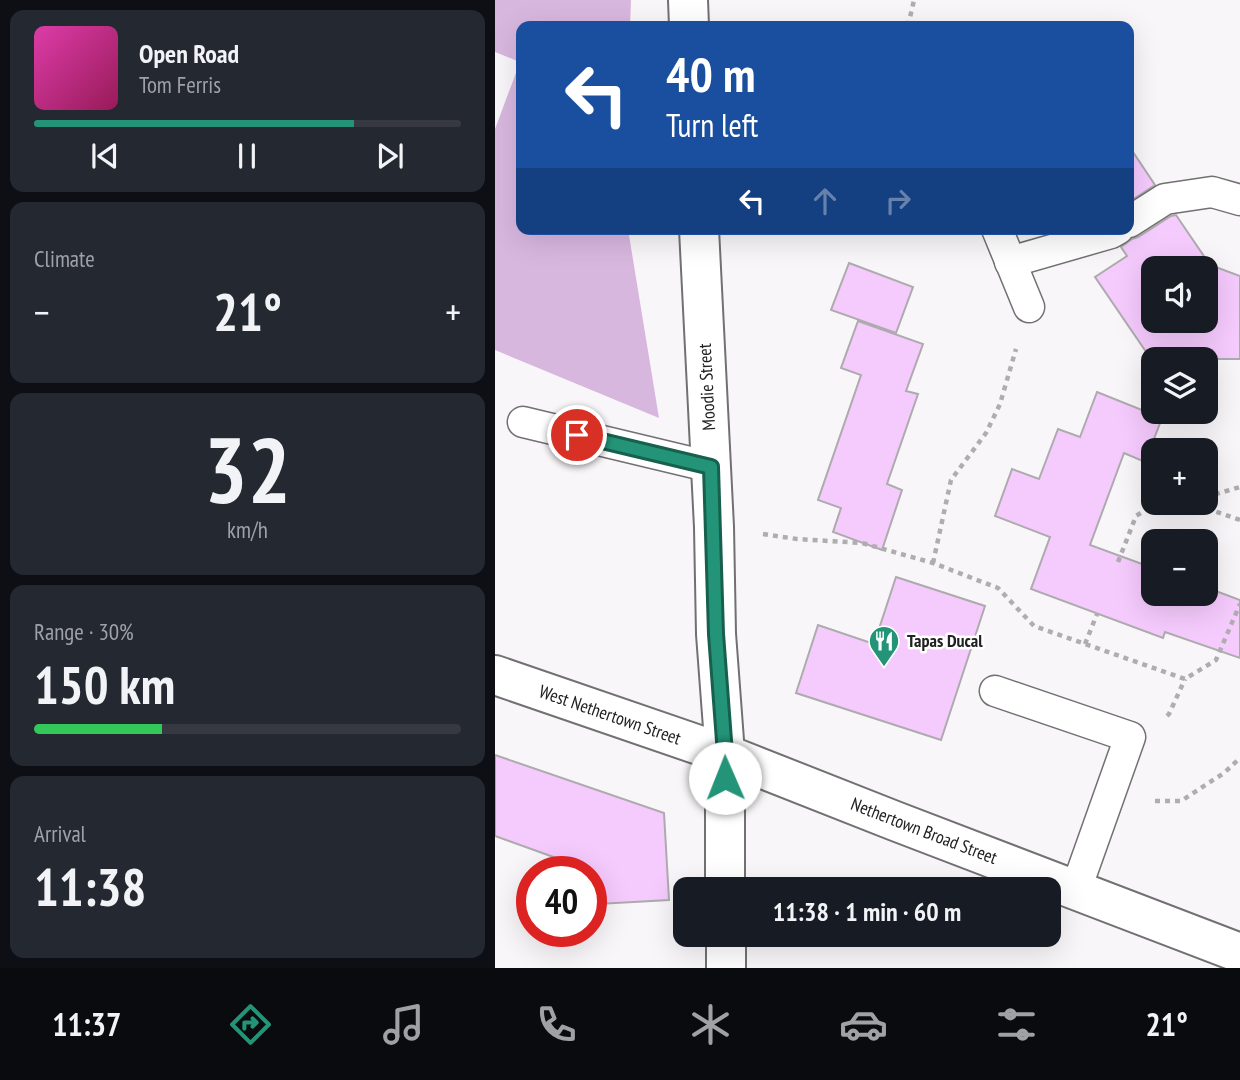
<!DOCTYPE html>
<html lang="en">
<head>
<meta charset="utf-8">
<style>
	:root { --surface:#171b24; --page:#242831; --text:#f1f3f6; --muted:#9ea1a6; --line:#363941; --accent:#239477 }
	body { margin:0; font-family:"PT Sans Narrow",sans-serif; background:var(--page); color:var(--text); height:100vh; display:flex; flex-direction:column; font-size:26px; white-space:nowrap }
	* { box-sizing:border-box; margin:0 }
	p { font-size:23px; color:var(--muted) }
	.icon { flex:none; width:38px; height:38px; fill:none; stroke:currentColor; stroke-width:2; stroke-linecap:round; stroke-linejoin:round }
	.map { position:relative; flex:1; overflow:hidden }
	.panel { display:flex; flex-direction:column; gap:10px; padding:10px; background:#0d0f14; width:495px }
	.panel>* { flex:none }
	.top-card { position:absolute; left:21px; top:21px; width:618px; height:214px; border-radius:14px; box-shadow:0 7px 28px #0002; background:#1a4fa0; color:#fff; overflow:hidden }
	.fabs { position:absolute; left:646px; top:256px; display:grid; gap:14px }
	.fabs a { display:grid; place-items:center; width:77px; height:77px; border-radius:14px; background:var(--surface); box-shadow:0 7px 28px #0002; font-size:35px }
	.speed { position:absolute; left:21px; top:856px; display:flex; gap:14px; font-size:35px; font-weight:700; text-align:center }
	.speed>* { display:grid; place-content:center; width:91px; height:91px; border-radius:50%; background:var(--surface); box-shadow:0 7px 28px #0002; line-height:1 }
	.speed .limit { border:10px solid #d22; background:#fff; color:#111 }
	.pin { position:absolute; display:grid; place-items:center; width:60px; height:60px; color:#fff; margin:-30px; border:4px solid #fff; border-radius:50%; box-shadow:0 2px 7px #0007 }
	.me { position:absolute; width:77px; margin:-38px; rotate:359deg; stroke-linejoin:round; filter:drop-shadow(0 0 5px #0008) }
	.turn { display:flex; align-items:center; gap:24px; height:147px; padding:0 35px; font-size:32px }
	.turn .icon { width:91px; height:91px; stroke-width:2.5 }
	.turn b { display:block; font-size:49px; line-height:60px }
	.lanes { display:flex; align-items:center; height:66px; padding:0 35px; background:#0003; justify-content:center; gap:35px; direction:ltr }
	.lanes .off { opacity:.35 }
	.big { font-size:52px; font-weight:600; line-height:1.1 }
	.panel .tile { flex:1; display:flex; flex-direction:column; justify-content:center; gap:10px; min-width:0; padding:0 24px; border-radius:14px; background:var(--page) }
	.panel .dial { align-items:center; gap:0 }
	.dial b { font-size:91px; line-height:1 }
	.song { display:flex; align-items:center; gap:21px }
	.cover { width:84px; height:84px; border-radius:10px; background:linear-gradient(135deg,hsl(320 70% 55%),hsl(330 70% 35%)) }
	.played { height:7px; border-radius:4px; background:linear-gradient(90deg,var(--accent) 75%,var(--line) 75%) }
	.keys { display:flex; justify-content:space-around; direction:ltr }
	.heat { display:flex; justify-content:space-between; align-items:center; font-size:38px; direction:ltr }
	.charge { height:10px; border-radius:5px; background:linear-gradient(90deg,#34c759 30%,var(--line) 0) }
	.trip { position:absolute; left:178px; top:877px; width:388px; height:70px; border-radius:14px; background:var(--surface); box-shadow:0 7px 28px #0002; font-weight:600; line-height:70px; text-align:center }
	.menu { display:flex; height:112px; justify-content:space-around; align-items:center; background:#090b0e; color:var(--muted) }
	.menu .icon { width:49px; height:49px }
	.menu .current { color:var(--accent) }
	.menu b { font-size:32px; color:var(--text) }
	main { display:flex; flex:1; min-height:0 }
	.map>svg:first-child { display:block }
	.green { fill:#d8b7df }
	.building { fill:#f5cafd; stroke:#adabad; stroke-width:2; fill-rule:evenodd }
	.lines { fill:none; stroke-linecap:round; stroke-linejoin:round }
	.service-casing { stroke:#727073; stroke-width:33 }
	.tertiary-casing { stroke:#727073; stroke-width:42 }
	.secondary-casing { stroke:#727073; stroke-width:42 }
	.path { stroke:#afadaf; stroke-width:4.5; stroke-dasharray:5 5; stroke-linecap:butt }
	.service { stroke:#fff; stroke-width:30 }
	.tertiary { stroke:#fff; stroke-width:38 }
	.secondary { stroke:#fff; stroke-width:38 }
	.route-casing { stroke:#17604d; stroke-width:18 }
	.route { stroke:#239477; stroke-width:12 }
	.labels { text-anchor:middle; stroke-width:5; stroke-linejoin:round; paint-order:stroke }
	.street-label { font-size:18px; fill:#222122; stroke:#fff }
	.poi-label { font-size:18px; font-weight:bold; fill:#222122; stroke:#fff; text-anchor:start }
</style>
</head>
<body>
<main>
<section class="panel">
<div class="tile">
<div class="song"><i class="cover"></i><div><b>Open Road</b><p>Tom Ferris</p></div></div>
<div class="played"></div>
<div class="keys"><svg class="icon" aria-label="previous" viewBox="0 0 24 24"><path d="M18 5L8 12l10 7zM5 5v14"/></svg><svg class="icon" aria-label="pause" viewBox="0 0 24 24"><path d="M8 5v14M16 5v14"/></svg><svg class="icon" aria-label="next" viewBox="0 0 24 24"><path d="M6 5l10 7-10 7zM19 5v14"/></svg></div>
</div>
<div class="tile"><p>Climate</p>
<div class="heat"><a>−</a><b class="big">21°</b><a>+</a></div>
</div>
<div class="tile dial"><b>32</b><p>km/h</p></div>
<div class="tile"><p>Range · 30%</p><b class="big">150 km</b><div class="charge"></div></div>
<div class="tile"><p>Arrival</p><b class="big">11:38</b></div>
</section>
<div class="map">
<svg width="745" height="968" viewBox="0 0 745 968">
	<rect width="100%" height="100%" fill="#f9f6f9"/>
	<polygon class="green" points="0,0 136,0 135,26 26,26 26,229 133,229 164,418 0,350 0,129 25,62 0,52"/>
	<g class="building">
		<polygon points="634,146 660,185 634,202"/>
		<path d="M681,215L715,265L745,276V359H715L710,369V359H658V362L600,277L632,256L626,247L637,239L643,237L676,216ZM658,268H710V320H658Z"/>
		<polygon points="354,263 418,287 401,333 336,310"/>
		<polygon points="363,321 428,344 411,391 423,394 392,484 407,490 387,550 338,532 346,508 323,500 366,375 346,368"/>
		<polygon points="602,392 667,418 650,462 629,453 595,545 658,568 658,593 710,593 710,587 745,600 745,658 670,632 668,638 536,589 555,537 500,516 517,469 544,479 563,429 585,437"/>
		<polygon points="401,577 490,606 446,740 301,693 323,625 379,644"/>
		<polygon points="0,755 169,813 174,900 103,904 100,872 0,836"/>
	</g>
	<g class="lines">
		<g class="service-casing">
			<g id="service">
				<polyline points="634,222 670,199 717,192 745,200"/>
				<polyline points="502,229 534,307"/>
				<polyline points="515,262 616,233 623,229"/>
				<polyline points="28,422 216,467"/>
				<polyline points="500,691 635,737 581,889"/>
			</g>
		</g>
		<g class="tertiary-casing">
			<g id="tertiary">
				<polyline points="193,0 194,26"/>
				<polyline points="204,229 219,527 221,634 230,754 230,889"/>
				<polyline points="231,934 231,968"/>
			</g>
		</g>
		<g class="secondary-casing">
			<polyline id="secondary" points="0,675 230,754 400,821 745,953"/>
		</g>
		<g class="path">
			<polyline points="413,26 419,0"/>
			<polyline points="710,495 721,494 745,487"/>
			<polyline points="693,502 745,520"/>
			<polyline points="268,534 302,539 367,543 438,563 503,588 539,626 690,679 721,660 745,604"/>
			<polyline points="623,562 641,516 663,502"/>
			<polyline points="438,563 456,480 491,433 505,404 521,349"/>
			<polyline points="590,644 602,614"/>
			<polyline points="672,716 674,714 690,679"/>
			<polyline points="660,801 686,801 729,773 745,758"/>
		</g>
		<use href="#service" class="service"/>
		<use href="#tertiary" class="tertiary"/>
		<use href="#secondary" class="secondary"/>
	</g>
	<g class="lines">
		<g class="route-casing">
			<polyline id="route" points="82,435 216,467 221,634 230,754 230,778"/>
		</g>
		<use href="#route" class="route"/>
	</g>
	<defs>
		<g id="restaurant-pin" transform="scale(1.575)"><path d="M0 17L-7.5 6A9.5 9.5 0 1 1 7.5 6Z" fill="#239477" stroke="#fff"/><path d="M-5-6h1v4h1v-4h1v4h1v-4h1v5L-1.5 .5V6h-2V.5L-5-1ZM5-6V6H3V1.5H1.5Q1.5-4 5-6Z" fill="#fff"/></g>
	</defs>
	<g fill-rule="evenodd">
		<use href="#restaurant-pin" x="389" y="641"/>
	</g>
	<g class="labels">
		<g class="street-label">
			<text transform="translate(212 387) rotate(-93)" y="6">Moodie Street</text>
			<text transform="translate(115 715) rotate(19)" y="6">West Nethertown Street</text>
			<text transform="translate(429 831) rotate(21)" y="6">Nethertown Broad Street</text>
		</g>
		<g class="poi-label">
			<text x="412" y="647">Tapas Ducal</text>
		</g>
	</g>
</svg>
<div class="fabs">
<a><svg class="icon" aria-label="sound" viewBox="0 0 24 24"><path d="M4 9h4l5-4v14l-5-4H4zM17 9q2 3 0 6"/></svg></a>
<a><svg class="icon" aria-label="layers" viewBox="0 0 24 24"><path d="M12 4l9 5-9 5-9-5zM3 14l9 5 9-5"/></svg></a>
<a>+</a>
<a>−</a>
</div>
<div class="speed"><div class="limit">40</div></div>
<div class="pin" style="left:82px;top:435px;background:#d93025"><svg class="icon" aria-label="arrive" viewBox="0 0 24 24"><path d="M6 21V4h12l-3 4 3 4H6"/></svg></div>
<svg class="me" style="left:230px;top:778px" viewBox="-20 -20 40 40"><circle r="19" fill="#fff"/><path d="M0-13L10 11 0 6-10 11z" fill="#239477"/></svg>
<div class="trip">11:38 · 1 min · 60 m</div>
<div class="top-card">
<div class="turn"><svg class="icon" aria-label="left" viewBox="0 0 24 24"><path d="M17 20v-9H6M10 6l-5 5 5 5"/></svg><div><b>40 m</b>Turn left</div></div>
<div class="lanes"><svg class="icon" aria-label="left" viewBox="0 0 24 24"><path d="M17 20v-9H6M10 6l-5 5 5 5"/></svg><svg class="icon off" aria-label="ahead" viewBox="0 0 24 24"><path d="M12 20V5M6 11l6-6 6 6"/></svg><svg class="icon off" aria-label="right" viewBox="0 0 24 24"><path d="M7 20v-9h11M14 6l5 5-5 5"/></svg></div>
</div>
</div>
</main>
<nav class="menu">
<b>11:37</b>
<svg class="icon current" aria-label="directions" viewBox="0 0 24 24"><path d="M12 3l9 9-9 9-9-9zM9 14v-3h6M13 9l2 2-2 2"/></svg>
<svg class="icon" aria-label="music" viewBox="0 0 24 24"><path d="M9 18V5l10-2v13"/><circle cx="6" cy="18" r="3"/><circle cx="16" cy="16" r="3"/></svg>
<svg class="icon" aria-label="phone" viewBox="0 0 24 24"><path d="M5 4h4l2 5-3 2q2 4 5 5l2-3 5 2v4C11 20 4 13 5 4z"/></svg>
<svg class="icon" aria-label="climate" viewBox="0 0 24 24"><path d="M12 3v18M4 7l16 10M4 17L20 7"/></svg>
<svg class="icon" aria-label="car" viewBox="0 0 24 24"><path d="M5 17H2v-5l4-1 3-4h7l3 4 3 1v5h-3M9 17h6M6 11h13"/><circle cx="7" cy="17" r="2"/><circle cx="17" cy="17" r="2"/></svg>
<svg class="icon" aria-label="filters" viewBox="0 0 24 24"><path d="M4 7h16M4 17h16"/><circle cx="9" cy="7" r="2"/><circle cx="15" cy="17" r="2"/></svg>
<b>21°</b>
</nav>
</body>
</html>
